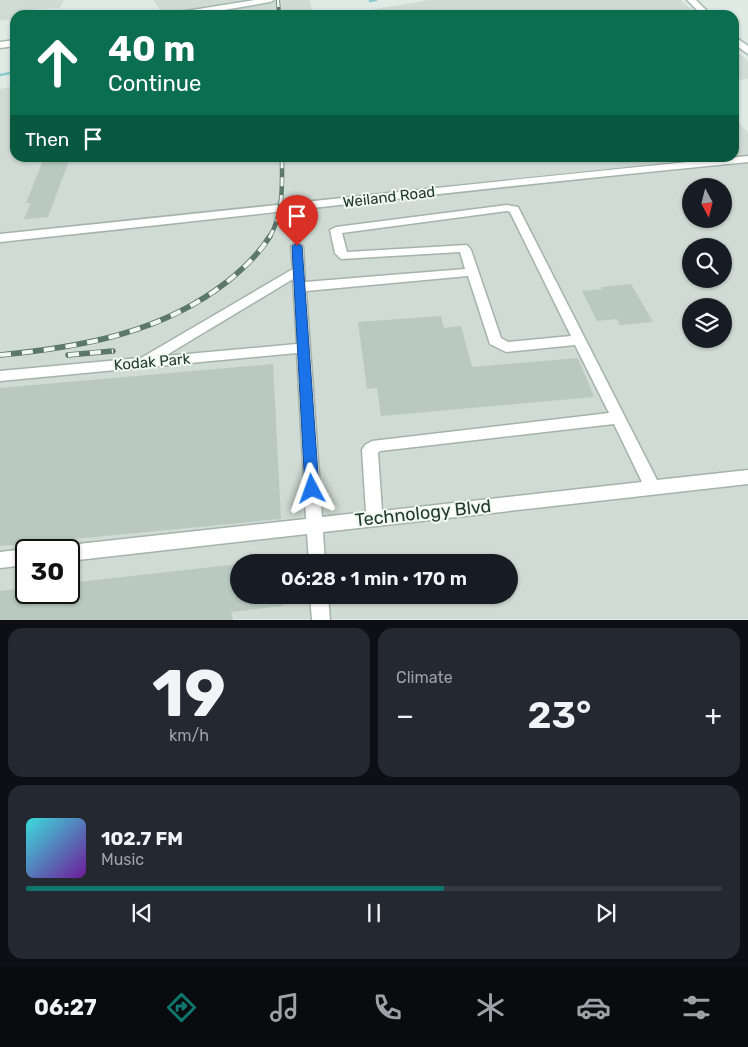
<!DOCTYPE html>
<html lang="en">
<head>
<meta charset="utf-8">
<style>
	:root { --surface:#171b24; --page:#242831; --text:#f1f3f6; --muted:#9ea1a6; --line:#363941; --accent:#0f766e }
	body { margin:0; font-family:Rubik,sans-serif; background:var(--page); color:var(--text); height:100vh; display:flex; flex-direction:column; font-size:19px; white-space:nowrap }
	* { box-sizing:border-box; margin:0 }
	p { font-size:16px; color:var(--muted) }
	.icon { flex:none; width:28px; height:28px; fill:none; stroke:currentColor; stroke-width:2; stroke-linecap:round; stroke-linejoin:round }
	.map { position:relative; height:620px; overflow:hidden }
	.side { display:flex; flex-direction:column; gap:8px; padding:8px; background:#0d0f14; flex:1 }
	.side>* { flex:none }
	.hud { position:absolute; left:10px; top:10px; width:729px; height:152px; border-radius:15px; box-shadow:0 1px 4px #0004; background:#0b6e4f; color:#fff; overflow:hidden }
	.needle { width:32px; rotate:173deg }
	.fabs { position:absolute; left:682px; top:178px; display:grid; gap:10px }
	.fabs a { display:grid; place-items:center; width:50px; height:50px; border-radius:50%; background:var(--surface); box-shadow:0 1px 4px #0004; font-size:25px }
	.speed { position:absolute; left:15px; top:539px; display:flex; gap:10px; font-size:25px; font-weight:700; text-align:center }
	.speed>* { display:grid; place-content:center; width:65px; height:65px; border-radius:50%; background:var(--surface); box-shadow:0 1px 4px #0004; line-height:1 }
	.speed .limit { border:2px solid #111; border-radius:8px; background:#fff; color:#111 }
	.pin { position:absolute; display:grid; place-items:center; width:42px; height:42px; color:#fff; margin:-51px -21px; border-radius:50% 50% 50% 0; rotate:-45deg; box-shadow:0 0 5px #0007 }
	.pin .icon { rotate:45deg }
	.me { position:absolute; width:55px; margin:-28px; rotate:356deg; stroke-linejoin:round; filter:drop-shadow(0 0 4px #0008) }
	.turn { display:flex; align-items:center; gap:18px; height:105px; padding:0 15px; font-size:22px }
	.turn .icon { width:65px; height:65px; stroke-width:2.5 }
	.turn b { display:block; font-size:35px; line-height:42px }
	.then { display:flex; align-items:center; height:48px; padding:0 15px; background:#0003; gap:10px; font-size:19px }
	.big { font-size:38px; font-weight:600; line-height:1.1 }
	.side .tile { flex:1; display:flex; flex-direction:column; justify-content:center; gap:8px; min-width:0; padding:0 18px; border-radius:15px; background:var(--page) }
	.side .dial { align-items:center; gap:0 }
	.dial b { font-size:65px; line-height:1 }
	.song { display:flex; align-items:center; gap:15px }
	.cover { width:60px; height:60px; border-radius:8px; background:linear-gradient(135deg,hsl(180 70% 55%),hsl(280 70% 35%)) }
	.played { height:5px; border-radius:2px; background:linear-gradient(90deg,var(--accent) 60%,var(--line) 60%) }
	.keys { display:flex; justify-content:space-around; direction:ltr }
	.heat { display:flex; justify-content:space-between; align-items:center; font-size:28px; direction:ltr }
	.side .tiles { flex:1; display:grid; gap:8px; grid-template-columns:1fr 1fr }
	.tile:last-child { grid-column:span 2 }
	.trip { position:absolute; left:230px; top:554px; width:288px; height:50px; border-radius:25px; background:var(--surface); box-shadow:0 1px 4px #0004; font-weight:600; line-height:50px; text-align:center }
	.tab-bar { display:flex; height:80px; justify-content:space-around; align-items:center; background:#090b0e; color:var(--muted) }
	.tab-bar .icon { width:35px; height:35px }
	.tab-bar .active { color:var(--accent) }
	.tab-bar b { font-size:22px; color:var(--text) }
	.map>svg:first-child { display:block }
	.built { fill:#cfdbd4; fill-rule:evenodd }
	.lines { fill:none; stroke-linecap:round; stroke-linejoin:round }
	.stream { stroke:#8acecf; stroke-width:2.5 }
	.building { fill:#b9c9c0 }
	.street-casing { stroke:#a4b3ab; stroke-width:3 }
	.secondary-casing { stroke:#a2b9ae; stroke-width:3 }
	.street { fill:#fff; fill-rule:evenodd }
	.secondary { fill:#fff; fill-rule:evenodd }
	.rail-far2-casing { stroke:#5c776c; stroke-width:4 }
	.rail-far1-casing { stroke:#5c776c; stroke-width:4.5 }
	.rail-casing { stroke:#5c776c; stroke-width:5.5 }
	.rail-far2 { stroke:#f1f8f3; stroke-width:2.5; stroke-dasharray:7; stroke-linecap:butt }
	.rail-far1 { stroke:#f1f8f3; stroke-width:3; stroke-dasharray:9; stroke-linecap:butt }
	.rail { stroke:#f1f8f3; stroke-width:4; stroke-dasharray:11; stroke-linecap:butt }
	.route { fill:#1a73e8; stroke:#114b97 }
	.labels { text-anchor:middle; stroke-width:4; stroke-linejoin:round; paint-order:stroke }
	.street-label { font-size:15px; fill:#223b31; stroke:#f1f8f3 }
	.near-street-label { font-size:18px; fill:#223b31; stroke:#f1f8f3 }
</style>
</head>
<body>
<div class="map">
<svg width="748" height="620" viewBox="0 0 748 620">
	<rect width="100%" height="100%" fill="#e1ebe5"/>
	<g class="built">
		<polygon points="0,0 64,0 60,8 34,9 31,15 15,15 15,19 0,20"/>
		<polygon points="153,0 310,0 313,15 164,15"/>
		<polygon points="429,0 681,0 697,15 341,15"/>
		<polygon points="734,49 748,61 748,79 734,80"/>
		<path d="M15,86V158H734V118L748,133V619H0V89ZM691,186H724V219H691ZM691,246H724V279H691ZM691,306H724V339H691ZM26,550H69V592H26ZM239,562H509V595H239Z"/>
	</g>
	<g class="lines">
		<g class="stream">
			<polyline points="370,1 376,0"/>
			<polyline points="0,75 15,72"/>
		</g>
	</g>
	<g class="building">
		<polygon points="44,158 70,158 48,217 24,219 31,203 26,203"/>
		<polygon points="631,284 653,322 620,325 617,319 597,321 582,291 602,289 601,287"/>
		<polygon points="441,316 444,328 461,326 472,367 578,358 594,397 381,416 377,388 367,389 358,322"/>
		<polygon points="273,364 281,519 0,546 0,388"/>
		<polygon points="239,564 239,595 287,595 282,606 231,612 233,620 0,620 0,591 26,588 26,592 69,592 69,583"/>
	</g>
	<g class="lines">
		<g class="street-casing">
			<g id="street">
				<path d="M748,156V162C498,186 249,216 0,242V234C249,209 499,180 748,156Z"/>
				<path d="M507,205L518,207L519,209L657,480L748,470V484L323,532L325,562H309L307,534L69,561V550H62L63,547L69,545L306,519L297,353L0,381V371L141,358L293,269L291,246L297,242L303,246L305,282L465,269L460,252L341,259L335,253L330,230L336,227ZM507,211L510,212L571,336L508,342L501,338L471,250L467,245L347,252L342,233ZM468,276L490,344L506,352L575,345L609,413L372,441L365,445L362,450L366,512L322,517L306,291ZM293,279L297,344L165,356ZM614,424L642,482L382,511L378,453L380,451Z"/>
				<polygon points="26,549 29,550 26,550 26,565 0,568 0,552"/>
				<polygon points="310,595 328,595 330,620 312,620"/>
			</g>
		</g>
		<g class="secondary-casing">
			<g id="secondary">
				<polygon points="255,0 274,0 270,2 195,15 176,15 180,12"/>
				<polygon points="687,0 696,0 711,15 702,15"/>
				<polygon points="734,36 748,46 748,54 734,44"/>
				<polygon points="15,40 15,46 0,48 0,42"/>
			</g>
		</g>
		<use href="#street" class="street"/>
		<use href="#secondary" class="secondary"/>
		<g class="rail-far2-casing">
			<polyline id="rail-far2" points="278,0 279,15"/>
		</g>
		<g class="rail-far1-casing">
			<path id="rail-far1" d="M269,238C284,213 282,186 282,158"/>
		</g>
		<g class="rail-casing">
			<g id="rail">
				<path d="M0,355C82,347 162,333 228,281C244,268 259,254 270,236"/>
				<polyline points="68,355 113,351"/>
			</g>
		</g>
		<use href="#rail-far2" class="rail-far2"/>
		<use href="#rail-far1" class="rail-far1"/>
		<use href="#rail" class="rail"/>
	</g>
	<polygon class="route" points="297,243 302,246 319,489 317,493 312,495 307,493 305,489 292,246"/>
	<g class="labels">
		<g class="street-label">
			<text transform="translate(389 197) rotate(-7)" y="5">Weiland Road</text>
			<text transform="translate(152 362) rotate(-5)" y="5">Kodak Park</text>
		</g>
		<g class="near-street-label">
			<text transform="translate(423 513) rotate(-6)" y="6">Technology Blvd</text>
		</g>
	</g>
</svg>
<div class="fabs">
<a><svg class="needle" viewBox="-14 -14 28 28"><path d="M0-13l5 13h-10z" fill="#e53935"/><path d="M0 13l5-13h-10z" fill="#9ea1a6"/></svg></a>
<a><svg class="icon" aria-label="search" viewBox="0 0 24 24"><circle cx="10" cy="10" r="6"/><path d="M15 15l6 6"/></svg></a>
<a><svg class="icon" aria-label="layers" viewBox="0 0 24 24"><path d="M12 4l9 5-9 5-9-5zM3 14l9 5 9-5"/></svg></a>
</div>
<div class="speed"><div class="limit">30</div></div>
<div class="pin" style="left:297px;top:246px;background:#d93025"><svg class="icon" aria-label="arrive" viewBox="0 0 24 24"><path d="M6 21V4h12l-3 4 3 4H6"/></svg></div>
<svg class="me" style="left:312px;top:489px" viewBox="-20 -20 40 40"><path d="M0-17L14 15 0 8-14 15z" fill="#1a73e8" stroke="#fff" stroke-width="4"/></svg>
<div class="trip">06:28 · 1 min · 170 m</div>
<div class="hud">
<div class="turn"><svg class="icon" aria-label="ahead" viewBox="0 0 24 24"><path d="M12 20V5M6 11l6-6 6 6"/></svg><div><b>40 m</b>Continue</div></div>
<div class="then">Then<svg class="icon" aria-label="arrive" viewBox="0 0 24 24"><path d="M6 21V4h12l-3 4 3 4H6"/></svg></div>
</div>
</div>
<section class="side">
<div class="tiles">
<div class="tile dial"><b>19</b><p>km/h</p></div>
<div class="tile"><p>Climate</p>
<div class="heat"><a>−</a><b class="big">23°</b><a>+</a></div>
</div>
<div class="tile">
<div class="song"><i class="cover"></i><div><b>102.7 FM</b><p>Music</p></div></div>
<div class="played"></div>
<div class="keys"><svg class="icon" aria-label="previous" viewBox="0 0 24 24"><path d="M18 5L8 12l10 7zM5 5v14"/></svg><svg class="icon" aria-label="pause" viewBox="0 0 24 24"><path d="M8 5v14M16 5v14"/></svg><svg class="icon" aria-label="next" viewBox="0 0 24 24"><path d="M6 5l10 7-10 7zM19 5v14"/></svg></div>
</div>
</div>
</section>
<nav class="tab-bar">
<b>06:27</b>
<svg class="icon active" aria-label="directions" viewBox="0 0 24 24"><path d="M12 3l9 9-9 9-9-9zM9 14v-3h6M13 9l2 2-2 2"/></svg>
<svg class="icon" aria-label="music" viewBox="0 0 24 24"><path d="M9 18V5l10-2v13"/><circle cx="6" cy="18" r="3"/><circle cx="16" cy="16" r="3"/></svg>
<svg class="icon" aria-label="phone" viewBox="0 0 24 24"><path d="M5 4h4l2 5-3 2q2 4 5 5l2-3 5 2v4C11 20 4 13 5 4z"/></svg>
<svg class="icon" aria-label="climate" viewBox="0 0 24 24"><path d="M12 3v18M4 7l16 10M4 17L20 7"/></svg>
<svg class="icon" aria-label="car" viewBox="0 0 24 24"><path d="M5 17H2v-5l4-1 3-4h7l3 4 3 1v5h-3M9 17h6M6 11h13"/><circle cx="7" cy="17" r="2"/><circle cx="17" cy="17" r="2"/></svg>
<svg class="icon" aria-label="filters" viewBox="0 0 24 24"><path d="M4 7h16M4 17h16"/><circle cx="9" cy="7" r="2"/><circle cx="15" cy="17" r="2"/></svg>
</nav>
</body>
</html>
